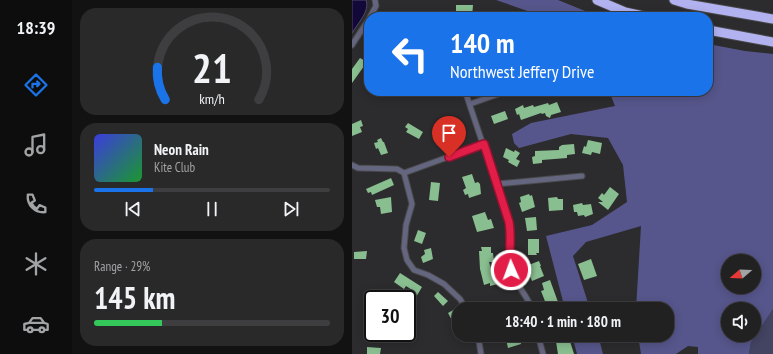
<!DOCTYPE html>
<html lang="en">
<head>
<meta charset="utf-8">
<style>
	:root { --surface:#212122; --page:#29292a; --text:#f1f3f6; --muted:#a2a3a5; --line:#3e3e40; --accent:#1a73e8 }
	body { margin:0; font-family:"PT Sans Narrow",sans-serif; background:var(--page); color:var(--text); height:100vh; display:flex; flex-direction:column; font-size:15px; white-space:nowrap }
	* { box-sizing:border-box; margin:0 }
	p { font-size:13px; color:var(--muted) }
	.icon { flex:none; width:22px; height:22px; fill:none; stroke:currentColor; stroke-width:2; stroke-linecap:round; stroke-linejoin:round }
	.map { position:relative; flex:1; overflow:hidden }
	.sheet { display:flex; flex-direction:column; gap:8px; padding:8px; background:#121213; width:280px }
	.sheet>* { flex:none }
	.top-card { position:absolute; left:12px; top:12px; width:349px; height:84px; border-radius:16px; box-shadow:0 2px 10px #0003,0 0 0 1px var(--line); background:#1a73e8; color:#fff; overflow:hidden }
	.needle { width:26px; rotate:251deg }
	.fabs { position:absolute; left:369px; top:254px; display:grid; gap:8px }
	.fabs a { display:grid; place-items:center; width:40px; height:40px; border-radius:50%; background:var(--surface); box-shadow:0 2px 10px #0003,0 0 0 1px var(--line); font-size:20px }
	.speed { position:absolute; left:12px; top:290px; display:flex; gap:8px; font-size:20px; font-weight:700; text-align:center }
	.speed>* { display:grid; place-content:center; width:52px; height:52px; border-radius:50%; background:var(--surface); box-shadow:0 2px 10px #0003,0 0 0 1px var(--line); line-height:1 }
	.speed .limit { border:2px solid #111; border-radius:6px; background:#fff; color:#111 }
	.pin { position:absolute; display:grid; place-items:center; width:34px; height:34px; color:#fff; margin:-41px -17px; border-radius:50% 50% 50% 0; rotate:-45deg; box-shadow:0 0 4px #0007 }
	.pin .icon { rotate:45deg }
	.me { position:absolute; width:44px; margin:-22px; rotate:358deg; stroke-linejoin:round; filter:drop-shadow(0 0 3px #0008) }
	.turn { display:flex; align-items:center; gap:14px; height:84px; padding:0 20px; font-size:18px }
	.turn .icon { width:52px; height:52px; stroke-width:2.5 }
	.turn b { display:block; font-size:28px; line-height:34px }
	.big { font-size:30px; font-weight:700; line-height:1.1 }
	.sheet .card { flex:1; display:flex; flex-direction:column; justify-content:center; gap:6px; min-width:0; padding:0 14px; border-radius:16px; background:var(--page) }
	.sheet .dial { align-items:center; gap:0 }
	.dial svg { height:104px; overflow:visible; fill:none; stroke:var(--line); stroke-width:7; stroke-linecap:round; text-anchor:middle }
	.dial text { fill:var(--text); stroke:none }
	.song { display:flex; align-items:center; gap:12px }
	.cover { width:48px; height:48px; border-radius:6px; background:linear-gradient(135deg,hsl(240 70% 55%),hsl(130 70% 35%)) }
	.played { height:4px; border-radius:2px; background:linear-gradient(90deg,var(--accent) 25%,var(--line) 25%) }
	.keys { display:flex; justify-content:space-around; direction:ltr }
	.charge { height:6px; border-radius:3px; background:linear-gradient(90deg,#34c759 29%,var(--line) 0) }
	.trip { position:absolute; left:100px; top:302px; width:222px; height:40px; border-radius:16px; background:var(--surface); box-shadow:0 2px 10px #0003,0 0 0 1px var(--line); font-weight:700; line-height:40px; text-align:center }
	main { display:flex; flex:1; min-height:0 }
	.tab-bar { display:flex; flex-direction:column; width:72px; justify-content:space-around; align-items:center; background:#0d0d0e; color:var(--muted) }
	.tab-bar .icon { width:28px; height:28px }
	.tab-bar .selected { color:var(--accent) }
	.tab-bar b { font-size:18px; color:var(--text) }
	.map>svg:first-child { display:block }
	.green { fill:#434362 }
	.forest { fill:#57568c; fill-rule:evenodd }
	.water { fill:#120939; stroke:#4f496b }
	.building { fill:#89be90 }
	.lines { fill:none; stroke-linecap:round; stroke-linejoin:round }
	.minor-casing { stroke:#48484a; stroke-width:7 }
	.motorway-casing { stroke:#48484a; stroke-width:11 }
	.minor { stroke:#64657e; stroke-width:5 }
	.motorway { stroke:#b1b2ef; stroke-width:9 }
	.route-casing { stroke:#92132f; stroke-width:10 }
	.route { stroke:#e11d48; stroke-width:7 }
</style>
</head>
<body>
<main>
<nav class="tab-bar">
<b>18:39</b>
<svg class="icon selected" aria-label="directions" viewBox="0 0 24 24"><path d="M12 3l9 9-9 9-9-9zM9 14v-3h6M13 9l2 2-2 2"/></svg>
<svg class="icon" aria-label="music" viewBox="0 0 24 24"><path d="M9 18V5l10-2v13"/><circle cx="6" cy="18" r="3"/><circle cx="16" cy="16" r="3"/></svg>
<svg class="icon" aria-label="phone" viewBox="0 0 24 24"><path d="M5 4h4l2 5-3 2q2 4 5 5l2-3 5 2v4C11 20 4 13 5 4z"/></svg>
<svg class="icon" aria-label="climate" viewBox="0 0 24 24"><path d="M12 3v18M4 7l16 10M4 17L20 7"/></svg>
<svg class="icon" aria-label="car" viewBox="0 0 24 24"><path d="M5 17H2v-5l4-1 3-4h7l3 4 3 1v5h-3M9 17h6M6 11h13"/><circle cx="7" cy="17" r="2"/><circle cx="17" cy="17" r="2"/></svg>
</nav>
<section class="sheet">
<div class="card dial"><svg viewBox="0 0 100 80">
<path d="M14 69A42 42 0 1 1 86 69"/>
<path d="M14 69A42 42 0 0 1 8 44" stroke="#1a73e8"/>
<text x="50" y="56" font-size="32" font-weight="700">21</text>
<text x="50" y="72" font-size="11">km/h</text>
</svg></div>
<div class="card">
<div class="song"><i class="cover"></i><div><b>Neon Rain</b><p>Kite Club</p></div></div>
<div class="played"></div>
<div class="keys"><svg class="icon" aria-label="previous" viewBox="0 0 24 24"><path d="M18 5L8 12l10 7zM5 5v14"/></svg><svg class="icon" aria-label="pause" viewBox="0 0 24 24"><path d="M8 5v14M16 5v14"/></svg><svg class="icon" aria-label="next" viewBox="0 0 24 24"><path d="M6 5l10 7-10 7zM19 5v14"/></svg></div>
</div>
<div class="card"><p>Range · 29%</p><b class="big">145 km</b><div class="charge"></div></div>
</section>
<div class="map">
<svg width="421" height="354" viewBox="0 0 421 354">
	<rect width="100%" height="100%" fill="#2c2c2e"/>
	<polygon class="green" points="421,309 421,354 397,354 399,342"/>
	<g class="forest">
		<polygon points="144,0 206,0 248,17 193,17"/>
		<path d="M356,44L393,51L421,54V309L399,342L397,354H346V347L336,346L324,354H289L286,335H315V309H284L289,226L234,242L221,256L238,309H213L194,236L240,225L275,202L271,165L256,138L219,134L167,148L162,143L160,134L179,123L263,106L257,91H356ZM376,261H402V287H376ZM376,309H402V335H376Z"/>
		<polygon points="220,335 246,335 251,354 225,354"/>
	</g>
	<path class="water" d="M0,0H14C18,11 6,23 0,33Z"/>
	<g class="building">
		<polygon points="104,5 121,5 120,17 112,17 112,16 104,14"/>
		<polygon points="8,58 15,62 0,83 0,69"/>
		<polygon points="205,102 209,112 199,115 198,118 194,116 193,113 190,114 189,113 169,120 167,114 165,115 163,109 171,105 172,108 181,105 182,107 196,103 197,105"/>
		<polygon points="153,111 156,119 142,124 139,116"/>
		<polygon points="9,120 11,126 8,127 10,132 0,136 0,124"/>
		<polygon points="56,123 71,132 67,139 54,132 56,129 53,127"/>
		<polygon points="29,138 31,142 32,142 36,153 29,155 26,148 24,149 22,143 26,142 25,140"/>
		<polygon points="236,140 250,143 248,154 240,152 239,155 230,153 232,146 234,147"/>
		<polygon points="222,144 223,154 215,155 215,158 190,160 190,163 181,164 180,157 183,156 183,151 207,150 207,147 210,145"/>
		<polygon points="154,148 162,152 163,150 168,153 164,159 168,161 165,167 156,162 157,160 151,157"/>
		<polygon points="120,174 123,183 126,182 128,184 129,194 117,198 116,194 113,195 111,190 114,188 110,177"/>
		<polygon points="39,178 42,185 20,195 19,192 16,193 14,189"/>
		<polygon points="79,182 88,183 86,201 77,200"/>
		<polygon points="258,187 267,194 256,210 246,202 251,202 246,198 250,193 252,195"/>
		<polygon points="177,194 178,196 180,195 183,207 170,212 167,203 169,202 168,197"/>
		<polygon points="39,197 40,212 29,214 28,207 25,207 23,200"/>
		<polygon points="205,197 206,199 211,199 211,210 197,211 196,198"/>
		<polygon points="230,203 231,205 239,204 241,214 233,217 232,215 226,216 225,212 222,212 221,205"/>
		<polygon points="133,212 136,220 139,219 142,228 125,232 120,216"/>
		<polygon points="184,217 185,230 175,231 173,218"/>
		<polygon points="66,230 74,233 70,244 62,241"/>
		<polygon points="176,239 187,239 187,253 184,253 185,255 176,255"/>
		<polygon points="129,247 139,247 139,253 141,253 142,262 137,262 141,275 143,274 146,284 138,286 138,283 132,285 128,269 127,251 130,251"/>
		<polygon points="79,248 81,259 71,263 69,257 73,254 72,250"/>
		<polygon points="15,251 14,259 2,259 2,252"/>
		<polygon points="239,259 245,276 232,280 226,264"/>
		<polygon points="187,261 189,266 188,266 192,276 180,281 174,266"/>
		<polygon points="48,273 70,287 64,297 60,295 62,291 54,286 52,289 42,282"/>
		<polygon points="198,280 206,302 211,301 213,309 196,309 189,291 192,290 190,283"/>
		<polygon points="86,292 96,301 91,306 82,296"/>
		<polygon points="103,309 107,317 107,321 102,324 96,313"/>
		<polygon points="153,335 167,335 169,344 156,348"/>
		<polygon points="203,335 216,335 222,354 206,354"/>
		<polygon points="15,347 29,348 28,354 15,354"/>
	</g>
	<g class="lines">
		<g class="minor-casing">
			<g id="minor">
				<polyline points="18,17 24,6 23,0"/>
				<polyline points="0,45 17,19"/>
				<path d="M113,91L157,222C159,228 160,234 159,241C159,251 156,260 159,270C163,284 175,295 180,309"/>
				<polyline points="118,104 155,91"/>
				<polyline points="0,165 6,168 45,169 52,173 60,204 54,225 52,248 55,260 62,270 76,275 92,284 108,299 114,309"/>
				<polyline points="52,173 132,144"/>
				<polyline points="145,184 230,176"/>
				<polyline points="126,335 129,354"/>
				<polyline points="186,335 191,354"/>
			</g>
		</g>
		<g class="motorway-casing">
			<g id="motorway">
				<polyline points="245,0 273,12 296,17"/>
				<polyline points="322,0 335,4 421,19"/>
				<polyline points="356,30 421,42"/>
			</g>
		</g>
		<use href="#minor" class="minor"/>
		<use href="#motorway" class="motorway"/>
	</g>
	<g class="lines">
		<g class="route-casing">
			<path id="route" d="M97,157L132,144L157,222C160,238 156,254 159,270"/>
		</g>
		<use href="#route" class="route"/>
	</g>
</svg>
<div class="fabs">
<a><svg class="needle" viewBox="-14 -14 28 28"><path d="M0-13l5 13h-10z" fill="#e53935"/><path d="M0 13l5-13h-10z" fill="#a2a3a5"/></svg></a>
<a><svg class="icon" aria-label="sound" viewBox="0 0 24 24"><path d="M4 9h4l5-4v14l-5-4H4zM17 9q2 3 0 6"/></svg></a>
</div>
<div class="speed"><div class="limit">30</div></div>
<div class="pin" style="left:97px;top:157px;background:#d93025"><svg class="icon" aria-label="arrive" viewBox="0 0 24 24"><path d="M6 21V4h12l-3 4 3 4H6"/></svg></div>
<svg class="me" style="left:159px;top:270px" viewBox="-20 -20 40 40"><circle r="17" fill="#e11d48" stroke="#fff" stroke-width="3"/><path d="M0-11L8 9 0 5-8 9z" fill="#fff"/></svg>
<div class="trip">18:40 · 1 min · 180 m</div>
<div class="top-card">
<div class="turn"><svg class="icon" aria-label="left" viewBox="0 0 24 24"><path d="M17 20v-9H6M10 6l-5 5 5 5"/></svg><div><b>140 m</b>Northwest Jeffery Drive</div></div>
</div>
</div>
</main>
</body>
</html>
